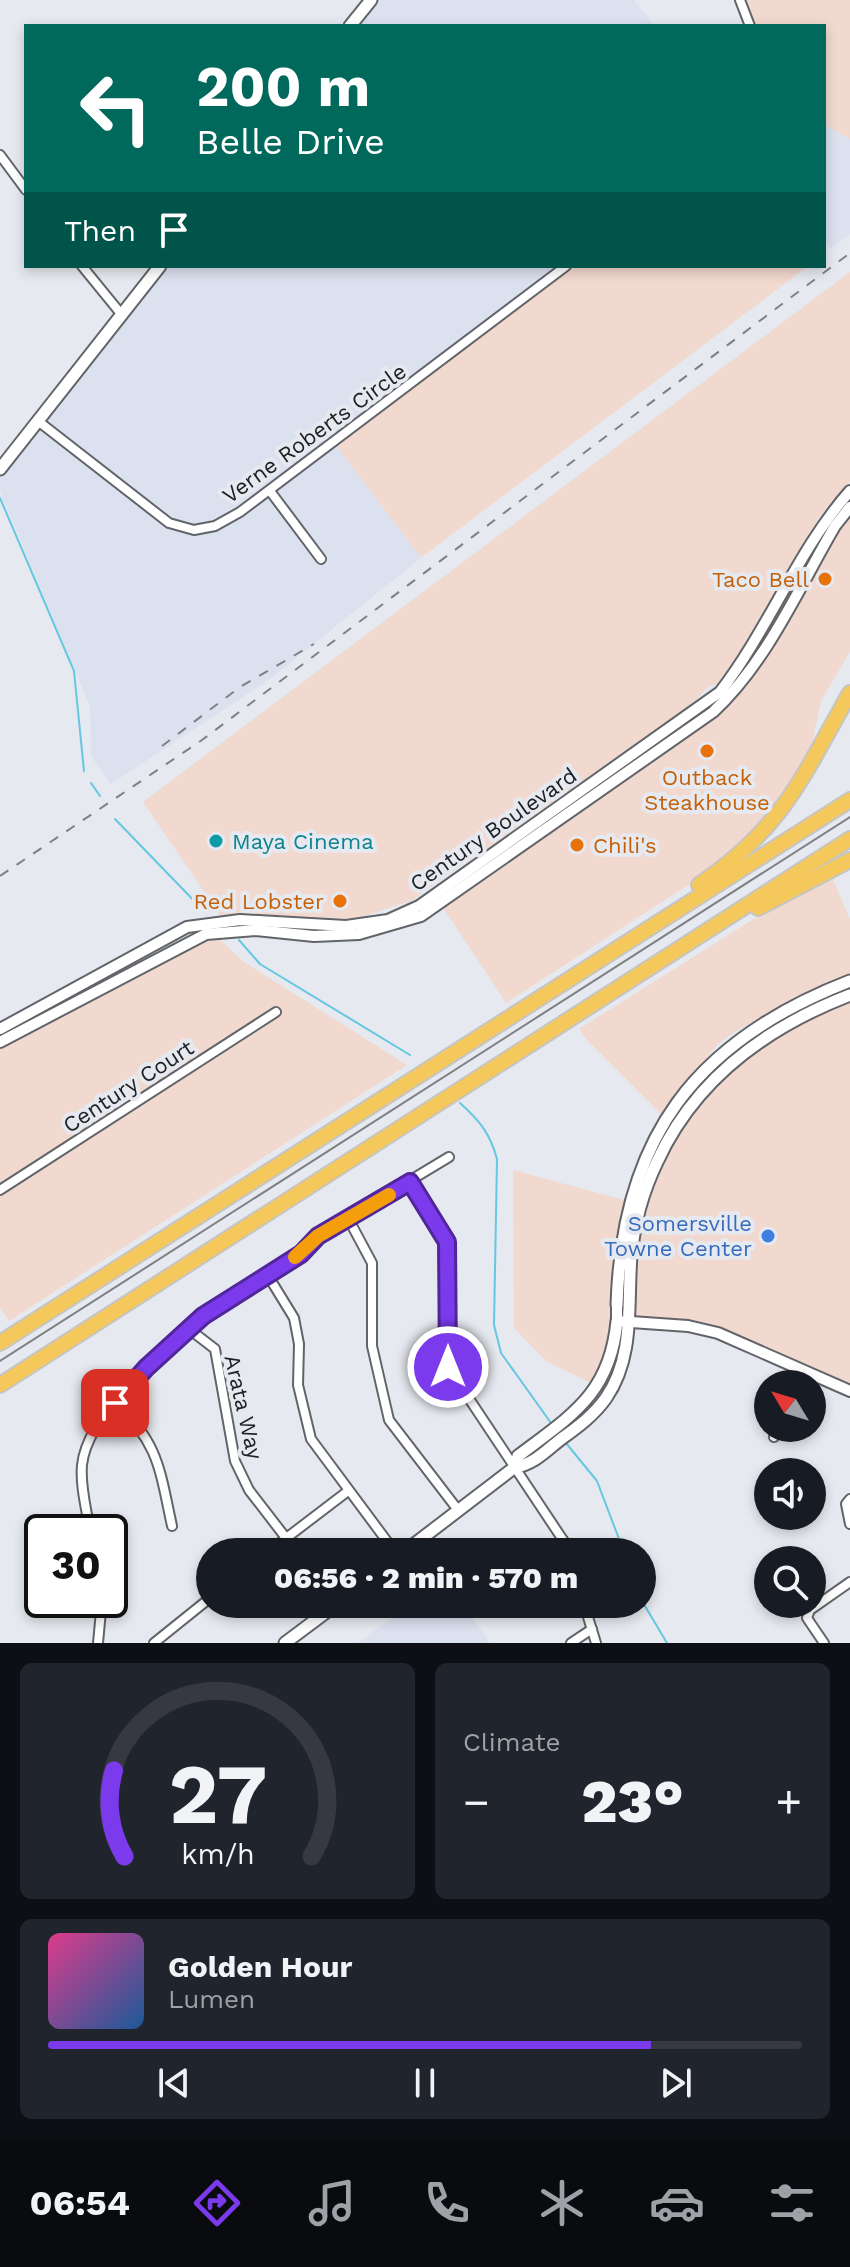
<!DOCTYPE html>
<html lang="en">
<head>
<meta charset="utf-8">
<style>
	:root { --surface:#171b24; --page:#20242c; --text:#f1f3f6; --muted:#9ea1a6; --line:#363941; --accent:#7c3aed }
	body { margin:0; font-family:"Work Sans",sans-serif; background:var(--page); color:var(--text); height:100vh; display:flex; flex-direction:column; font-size:30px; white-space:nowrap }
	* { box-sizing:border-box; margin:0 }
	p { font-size:26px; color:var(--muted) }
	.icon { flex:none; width:44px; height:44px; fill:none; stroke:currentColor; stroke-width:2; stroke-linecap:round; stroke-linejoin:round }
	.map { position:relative; height:1643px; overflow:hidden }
	.sheet { display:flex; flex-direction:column; gap:20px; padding:20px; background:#0d0f14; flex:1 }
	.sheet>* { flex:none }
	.top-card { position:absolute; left:24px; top:24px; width:802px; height:244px; border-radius:0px; box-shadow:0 4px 12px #0003; background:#00695c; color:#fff; overflow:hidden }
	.needle { width:52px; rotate:308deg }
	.buttons { position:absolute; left:754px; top:1370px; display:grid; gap:16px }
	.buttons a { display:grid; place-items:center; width:72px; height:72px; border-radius:50%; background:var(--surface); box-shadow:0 4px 12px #0003; font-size:40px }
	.speed { position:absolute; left:24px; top:1514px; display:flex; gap:16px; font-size:40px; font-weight:700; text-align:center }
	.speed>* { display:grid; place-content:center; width:104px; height:104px; border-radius:50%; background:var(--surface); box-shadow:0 4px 12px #0003; line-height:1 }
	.speed .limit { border:4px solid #111; border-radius:12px; background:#fff; color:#111 }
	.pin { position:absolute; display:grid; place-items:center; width:68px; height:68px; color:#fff; margin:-34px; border-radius:16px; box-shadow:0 4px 12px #0006 }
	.me { position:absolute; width:88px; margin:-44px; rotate:0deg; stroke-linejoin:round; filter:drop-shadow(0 0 6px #0008) }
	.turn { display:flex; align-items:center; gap:28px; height:168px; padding:0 40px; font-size:36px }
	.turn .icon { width:104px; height:104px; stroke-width:2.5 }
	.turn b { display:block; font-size:56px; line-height:68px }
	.then { display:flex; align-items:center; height:76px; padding:0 40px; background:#0003; gap:16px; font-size:30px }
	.big { font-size:60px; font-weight:800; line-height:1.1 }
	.sheet .widget { flex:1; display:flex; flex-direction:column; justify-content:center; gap:12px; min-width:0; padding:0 28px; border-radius:12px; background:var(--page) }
	.sheet .dial { align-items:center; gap:0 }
	.dial svg { height:208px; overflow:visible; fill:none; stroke:var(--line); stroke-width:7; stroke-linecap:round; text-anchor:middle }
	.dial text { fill:var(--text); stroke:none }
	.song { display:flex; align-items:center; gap:24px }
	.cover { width:96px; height:96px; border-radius:12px; background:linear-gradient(135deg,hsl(330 70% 55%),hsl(210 70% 35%)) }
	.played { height:8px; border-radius:4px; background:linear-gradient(90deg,var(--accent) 80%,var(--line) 80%) }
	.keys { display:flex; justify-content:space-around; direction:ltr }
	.heat { display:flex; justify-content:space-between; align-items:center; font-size:44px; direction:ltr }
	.sheet .tiles { flex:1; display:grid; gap:20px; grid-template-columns:1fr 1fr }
	.widget:last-child { grid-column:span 2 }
	.trip { position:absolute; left:196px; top:1538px; width:460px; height:80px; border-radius:40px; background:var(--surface); box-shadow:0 4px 12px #0003; font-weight:800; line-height:80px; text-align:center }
	.tab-bar { display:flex; height:128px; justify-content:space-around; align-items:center; background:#090b0e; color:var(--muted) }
	.tab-bar .icon { width:56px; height:56px }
	.tab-bar .current { color:var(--accent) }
	.tab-bar b { font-size:36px; color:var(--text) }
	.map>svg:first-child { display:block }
	.commercial { fill:#f2d9d0 }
	.built { fill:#dbe1ef }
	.medical { fill:#f1d9cf }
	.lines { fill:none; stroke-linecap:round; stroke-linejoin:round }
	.stream { stroke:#65c7e1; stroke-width:2 }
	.minor-casing { stroke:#616469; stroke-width:12 }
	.tertiary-casing { stroke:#616469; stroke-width:14 }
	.secondary-casing { stroke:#616469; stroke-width:15 }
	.motorway-casing { stroke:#c5c5c6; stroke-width:18 }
	.minor { stroke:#fff; stroke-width:8 }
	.tertiary { stroke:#fff; stroke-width:10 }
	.secondary { stroke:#fff; stroke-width:11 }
	.motorway { stroke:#f4c85b; stroke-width:14 }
	.tram { stroke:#7e8083; stroke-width:2 }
	.rail { stroke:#7e8083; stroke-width:2; stroke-dasharray:10 10; stroke-linecap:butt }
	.route-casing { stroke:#51269a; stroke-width:20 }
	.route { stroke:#7c3aed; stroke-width:14 }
	.slow { stroke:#f59e0b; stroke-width:14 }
	.food-dot { fill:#e8710a; stroke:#e6e9ef; stroke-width:3 }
	.culture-dot { fill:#0f9aa8; stroke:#e6e9ef; stroke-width:3 }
	.shop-dot { fill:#3f7fe0; stroke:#e6e9ef; stroke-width:3 }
	.labels { text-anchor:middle; stroke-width:8; stroke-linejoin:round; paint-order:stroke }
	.street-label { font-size:22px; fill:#202123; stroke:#e6e9ef }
	.food-label { font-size:22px; fill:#c56008; stroke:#e6e9ef; text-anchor:end }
	.culture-label { font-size:22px; fill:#0d838f; stroke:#e6e9ef; text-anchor:start }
	.shop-label { font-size:22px; fill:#366cbe; stroke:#e6e9ef; text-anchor:end }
</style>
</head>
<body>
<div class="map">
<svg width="850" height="1643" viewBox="0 0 850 1643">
	<rect width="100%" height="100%" fill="#e6e9ef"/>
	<g class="commercial">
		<polygon points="745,0 850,0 850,139 824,125 824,26 754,26"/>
		<polygon points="566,266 808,266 421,558 333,443"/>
		<polygon points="850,272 850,482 818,519 739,654 716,685 709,686 686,710 411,901 361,917 341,919 220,915 143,802"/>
		<polygon points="850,514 850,652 821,701 813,739 797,781 770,818 716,867 506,1003 442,906 719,712 843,520"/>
		<polygon points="217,937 244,962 407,1065 9,1321 0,1308 0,1047 182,948"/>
		<polygon points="850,995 850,1391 728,1336 629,1322 634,1238 668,1140 729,1064"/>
		<polygon points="513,1170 628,1201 621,1225 610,1353 595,1385 546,1361 514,1328"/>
	</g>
	<g class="built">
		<polygon points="371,0 634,0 654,26 350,26"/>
		<polygon points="824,125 850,139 850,234 831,248 824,239"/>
		<polygon points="160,266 566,266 334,443 421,558 270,679 111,784 91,756 90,706 0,492 0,469"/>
		<polygon points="411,1604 463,1604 490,1643 358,1643"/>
	</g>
	<polygon class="medical" points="831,875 850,919 850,974 792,999 733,1033 717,1045 661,1114 584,1037 579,1029 779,903"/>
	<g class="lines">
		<g class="stream">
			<polyline points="0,498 74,671 84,771"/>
			<polyline points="91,783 100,796"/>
			<polyline points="115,819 202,909"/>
			<polyline points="239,940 260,964 410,1055"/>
			<path d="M460,1103C479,1120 490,1133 497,1159L494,1325L501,1353L551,1423"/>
			<polyline points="566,1443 597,1481 624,1552"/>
			<polyline points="642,1601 667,1643"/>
		</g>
		<g class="minor-casing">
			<g id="minor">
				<polyline points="740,0 750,26"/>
				<polyline points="0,155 26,190"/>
				<polyline points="82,266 122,315"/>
				<polyline points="38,421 169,523 194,530 215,526 240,512 566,266"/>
				<polyline points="270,491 321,559"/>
				<polyline points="410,1182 447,1242 448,1367 563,1540 567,1552"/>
				<polyline points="0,1190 276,1012"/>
				<polyline points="349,1220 372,1263 372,1346 389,1420 458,1510"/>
				<polyline points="267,1274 294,1318 299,1344 298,1385 311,1439 395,1552"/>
				<polyline points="189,1329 215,1349 235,1461 249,1490 286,1538"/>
				<polyline points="798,1384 804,1371"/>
				<path d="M115,1403C159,1442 160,1471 172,1526"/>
				<polyline points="774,1437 778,1428"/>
				<polyline points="850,1499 846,1504 850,1524"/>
				<path d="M90,1532C87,1511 80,1487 82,1465C87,1415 164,1346 203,1316C240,1287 285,1270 318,1236L449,1157"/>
				<polyline points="268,1552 348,1491"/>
				<polyline points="546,1552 563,1540"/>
				<polyline points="584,1604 596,1643"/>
				<polyline points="98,1643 102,1600"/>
				<polyline points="154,1643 210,1598"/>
				<polyline points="571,1643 592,1629"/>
				<polyline points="824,1643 807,1618 810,1610 850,1582"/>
			</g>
		</g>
		<g class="tertiary-casing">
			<g id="tertiary">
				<path d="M0,1029L187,927L240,920L346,926L388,920L419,906L720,692C769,629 797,551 850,491"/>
				<path d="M0,1042L206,934L256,930L314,936L359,934L421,916L713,712C767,662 798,589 835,526L850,507"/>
				<polyline points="617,1305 617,1321 688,1326 718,1333 850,1391"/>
			</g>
		</g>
		<g class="secondary-casing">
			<g id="secondary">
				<polyline points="350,26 371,0"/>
				<polyline points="0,469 160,266"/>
				<path d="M617,1305C622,1138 695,1041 850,981"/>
				<path d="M515,1467L518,1456C572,1415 610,1394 617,1321"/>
				<path d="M404,1552L515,1467C533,1465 547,1450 561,1439C578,1427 594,1415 606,1398C635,1356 627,1304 631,1256C634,1224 643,1191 657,1162C695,1079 767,1027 850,995"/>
				<polyline points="285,1643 337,1604"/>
			</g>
		</g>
		<g class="motorway-casing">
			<g id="motorway">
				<path d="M699,885C784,827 802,777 850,693"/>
				<polyline points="758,908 850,860"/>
				<polyline points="0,1343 850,800"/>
				<polyline points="0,1385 850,839"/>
			</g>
		</g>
		<use href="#minor" class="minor"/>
		<use href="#tertiary" class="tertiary"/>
		<use href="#secondary" class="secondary"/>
		<use href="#motorway" class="motorway"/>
		<polyline class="tram" points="0,1361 850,817"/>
		<g class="rail">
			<polyline points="162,746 240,687 314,644"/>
			<polyline points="0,876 202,740 850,253"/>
		</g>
	</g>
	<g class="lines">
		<g class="route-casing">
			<polyline id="route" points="115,1403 146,1368 203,1316 301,1254 318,1236 410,1182 447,1242 448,1367"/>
		</g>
		<use href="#route" class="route"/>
		<polyline class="slow" points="295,1257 318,1236 389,1195"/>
	</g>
	<g class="food-dot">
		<circle cx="825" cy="579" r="8"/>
		<circle cx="707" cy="751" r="8"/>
		<circle cx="577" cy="845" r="8"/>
		<circle cx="340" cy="901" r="8"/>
	</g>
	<circle class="culture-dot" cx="216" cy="841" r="8"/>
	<circle class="shop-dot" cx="768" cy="1236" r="8"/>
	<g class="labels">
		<g class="street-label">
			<text transform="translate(314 433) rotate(-36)" y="8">Verne Roberts Circle</text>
			<text transform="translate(493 829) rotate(-35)" y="8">Century Boulevard</text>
			<text transform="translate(128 1086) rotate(-33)" y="8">Century Court</text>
			<text transform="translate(244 1407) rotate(77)" y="8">Arata Way</text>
		</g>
		<g class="food-label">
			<text x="809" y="587">Taco Bell</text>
			<text x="707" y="785" text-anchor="middle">Outback<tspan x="707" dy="25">Steakhouse</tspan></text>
			<text x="593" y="853" text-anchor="start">Chili's</text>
			<text x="324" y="909">Red Lobster</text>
		</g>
		<g class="culture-label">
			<text x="232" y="849">Maya Cinema</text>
		</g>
		<g class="shop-label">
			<text x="752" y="1231">Somersville<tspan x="752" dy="25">Towne Center</tspan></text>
		</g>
	</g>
</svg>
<div class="buttons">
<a><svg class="needle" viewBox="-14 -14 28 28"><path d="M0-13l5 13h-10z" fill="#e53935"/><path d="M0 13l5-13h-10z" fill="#9ea1a6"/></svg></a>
<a><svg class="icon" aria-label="sound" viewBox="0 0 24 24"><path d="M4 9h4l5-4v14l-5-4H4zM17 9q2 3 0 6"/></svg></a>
<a><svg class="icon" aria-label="search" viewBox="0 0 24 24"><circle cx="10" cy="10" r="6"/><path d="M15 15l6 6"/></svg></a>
</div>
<div class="speed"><div class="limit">30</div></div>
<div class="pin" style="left:115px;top:1403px;background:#d93025"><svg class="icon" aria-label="arrive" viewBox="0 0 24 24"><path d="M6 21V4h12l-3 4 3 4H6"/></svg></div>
<svg class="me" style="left:448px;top:1367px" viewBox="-20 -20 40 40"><circle r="17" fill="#7c3aed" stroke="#fff" stroke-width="3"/><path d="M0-11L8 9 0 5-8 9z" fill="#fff"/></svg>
<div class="trip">06:56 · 2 min · 570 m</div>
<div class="top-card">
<div class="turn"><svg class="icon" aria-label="left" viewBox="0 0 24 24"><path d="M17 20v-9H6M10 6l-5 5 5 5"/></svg><div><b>200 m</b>Belle Drive</div></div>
<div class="then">Then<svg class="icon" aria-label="arrive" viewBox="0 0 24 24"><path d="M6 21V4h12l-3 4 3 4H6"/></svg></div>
</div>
</div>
<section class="sheet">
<div class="tiles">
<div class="widget dial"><svg viewBox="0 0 100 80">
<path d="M14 69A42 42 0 1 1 86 69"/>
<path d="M14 69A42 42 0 0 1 10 36" stroke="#7c3aed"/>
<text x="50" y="56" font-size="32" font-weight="700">27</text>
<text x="50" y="72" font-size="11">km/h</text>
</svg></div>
<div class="widget"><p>Climate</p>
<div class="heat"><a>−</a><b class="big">23°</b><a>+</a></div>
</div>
<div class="widget">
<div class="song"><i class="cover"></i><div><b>Golden Hour</b><p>Lumen</p></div></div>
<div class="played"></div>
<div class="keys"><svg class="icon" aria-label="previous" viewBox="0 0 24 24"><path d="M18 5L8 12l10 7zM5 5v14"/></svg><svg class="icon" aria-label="pause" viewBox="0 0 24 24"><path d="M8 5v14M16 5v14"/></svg><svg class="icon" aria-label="next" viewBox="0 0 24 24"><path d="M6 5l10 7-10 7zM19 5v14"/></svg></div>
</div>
</div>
</section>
<nav class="tab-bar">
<b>06:54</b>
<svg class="icon current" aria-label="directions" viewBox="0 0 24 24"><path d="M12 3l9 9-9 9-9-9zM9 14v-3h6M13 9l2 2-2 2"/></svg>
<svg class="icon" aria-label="music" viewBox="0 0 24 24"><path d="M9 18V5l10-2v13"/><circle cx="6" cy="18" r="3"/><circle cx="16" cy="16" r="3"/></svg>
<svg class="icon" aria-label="phone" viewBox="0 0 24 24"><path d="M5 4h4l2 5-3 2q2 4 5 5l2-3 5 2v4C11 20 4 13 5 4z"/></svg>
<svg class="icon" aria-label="climate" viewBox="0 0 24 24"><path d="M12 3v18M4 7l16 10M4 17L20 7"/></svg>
<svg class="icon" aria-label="car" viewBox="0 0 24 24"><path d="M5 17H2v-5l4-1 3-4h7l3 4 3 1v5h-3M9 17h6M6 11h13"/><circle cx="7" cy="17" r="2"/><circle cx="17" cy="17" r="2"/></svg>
<svg class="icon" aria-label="filters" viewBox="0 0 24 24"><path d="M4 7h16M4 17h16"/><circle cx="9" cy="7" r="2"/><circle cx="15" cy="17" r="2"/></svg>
</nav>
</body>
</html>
